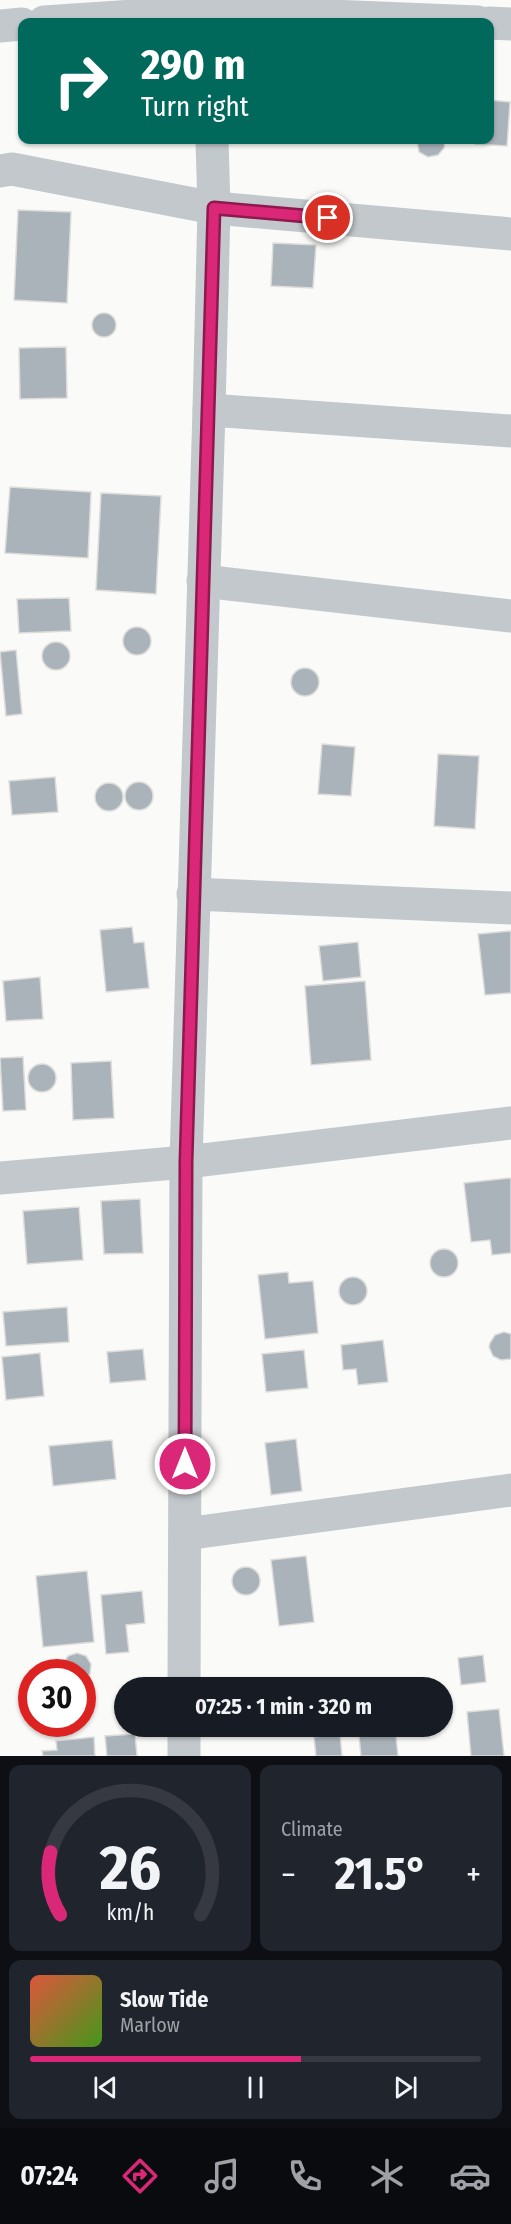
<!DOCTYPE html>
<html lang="en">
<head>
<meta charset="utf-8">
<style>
	:root { --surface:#171b24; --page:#20242c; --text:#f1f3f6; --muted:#9ea1a6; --line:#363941; --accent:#db2777 }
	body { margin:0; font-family:"Fira Sans Condensed",sans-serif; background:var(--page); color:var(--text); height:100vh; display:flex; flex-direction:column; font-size:22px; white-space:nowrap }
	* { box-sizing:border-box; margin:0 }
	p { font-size:20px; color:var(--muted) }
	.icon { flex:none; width:33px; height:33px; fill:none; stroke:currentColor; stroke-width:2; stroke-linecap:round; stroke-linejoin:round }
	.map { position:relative; height:1756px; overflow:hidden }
	.details { display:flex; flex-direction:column; gap:9px; padding:9px; background:#0d0f14; flex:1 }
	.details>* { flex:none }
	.hud { position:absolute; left:18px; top:18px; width:476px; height:126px; border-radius:12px; box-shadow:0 2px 4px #0004; background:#00695c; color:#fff; overflow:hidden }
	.speed { position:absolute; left:18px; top:1659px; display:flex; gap:12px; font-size:30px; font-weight:700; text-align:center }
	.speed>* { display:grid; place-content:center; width:78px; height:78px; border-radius:50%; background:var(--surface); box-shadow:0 2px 4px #0004; line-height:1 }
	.speed .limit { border:9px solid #d22; background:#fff; color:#111 }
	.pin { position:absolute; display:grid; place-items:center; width:51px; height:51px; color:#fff; margin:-26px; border:3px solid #fff; border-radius:50%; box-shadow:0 2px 6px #0007 }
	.me { position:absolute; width:66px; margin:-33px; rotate:0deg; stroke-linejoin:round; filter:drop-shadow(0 0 4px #0008) }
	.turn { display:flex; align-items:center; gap:21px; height:126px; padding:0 24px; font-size:27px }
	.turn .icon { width:78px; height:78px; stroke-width:2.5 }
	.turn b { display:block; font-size:42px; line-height:51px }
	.big { font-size:45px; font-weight:700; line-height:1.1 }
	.details .widget { flex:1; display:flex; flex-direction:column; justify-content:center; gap:9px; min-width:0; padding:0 21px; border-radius:12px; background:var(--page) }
	.details .dial { align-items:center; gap:0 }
	.dial svg { height:156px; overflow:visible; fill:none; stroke:var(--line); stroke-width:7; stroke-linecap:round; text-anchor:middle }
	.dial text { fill:var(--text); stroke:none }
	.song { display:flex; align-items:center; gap:18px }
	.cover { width:72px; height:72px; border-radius:9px; background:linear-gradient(135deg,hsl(10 70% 55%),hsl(100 70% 35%)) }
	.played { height:6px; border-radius:3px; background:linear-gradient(90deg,var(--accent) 60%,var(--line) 60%) }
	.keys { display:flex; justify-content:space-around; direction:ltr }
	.heat { display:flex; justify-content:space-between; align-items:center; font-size:33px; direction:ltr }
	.details .tiles { flex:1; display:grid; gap:9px; grid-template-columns:1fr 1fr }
	.widget:last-child { grid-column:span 2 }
	.trip { position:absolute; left:114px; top:1677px; width:339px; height:60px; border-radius:30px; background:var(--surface); box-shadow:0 2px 4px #0004; font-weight:700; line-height:60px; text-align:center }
	.tabs { display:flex; height:96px; justify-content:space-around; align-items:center; background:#090b0e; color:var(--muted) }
	.tabs .icon { width:42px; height:42px }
	.tabs .active { color:var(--accent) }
	.tabs b { font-size:27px; color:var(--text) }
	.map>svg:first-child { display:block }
	.building { fill:#aab3b9; stroke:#dcdcda; stroke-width:1.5 }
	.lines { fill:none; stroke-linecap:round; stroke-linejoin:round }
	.minor { stroke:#c3c8cc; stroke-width:33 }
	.route-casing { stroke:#8e194d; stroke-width:15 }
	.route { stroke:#db2777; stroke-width:10 }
</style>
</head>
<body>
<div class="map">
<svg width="511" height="1756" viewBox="0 0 511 1756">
	<rect width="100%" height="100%" fill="#fafaf8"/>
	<g class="building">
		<polygon points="489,100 510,102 507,146 475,144 476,140 489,140"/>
		<polygon points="417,140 445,140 444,148 438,155 428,157 419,152"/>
		<polygon points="18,210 71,212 67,303 14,300"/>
		<polygon points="273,243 316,245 313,288 271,286"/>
		<circle cx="104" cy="325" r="12"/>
		<polygon points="66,347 67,398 20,399 19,348"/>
		<polygon points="10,487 91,492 88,558 5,553"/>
		<polygon points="101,493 161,496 156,594 96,590"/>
		<polygon points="69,598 71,631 19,633 17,599"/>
		<circle cx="137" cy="641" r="14"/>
		<circle cx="56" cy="656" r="14"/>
		<polygon points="16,650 22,714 6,716 0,652"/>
		<circle cx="305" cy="682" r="14"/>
		<polygon points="322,744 355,747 351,796 318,794"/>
		<polygon points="438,754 479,756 475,829 434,826"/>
		<polygon points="55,777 58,812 12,815 9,781"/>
		<circle cx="139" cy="796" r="14"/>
		<circle cx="109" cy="797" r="14"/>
		<polygon points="132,927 134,943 144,942 149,988 106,992 100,930"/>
		<polygon points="511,931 511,993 485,995 478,934"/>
		<polygon points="358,942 361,977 323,981 319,946"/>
		<polygon points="40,977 43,1019 6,1021 3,981"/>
		<polygon points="365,981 371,1060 311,1065 305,986"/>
		<polygon points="23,1057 26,1110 3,1111 0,1058"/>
		<polygon points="111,1061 114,1118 73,1120 71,1063"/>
		<circle cx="42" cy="1078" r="14"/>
		<polygon points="511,1178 511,1253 492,1255 490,1240 471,1242 464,1183"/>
		<polygon points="140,1199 143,1253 104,1254 101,1201"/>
		<polygon points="79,1207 83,1260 27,1264 23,1211"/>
		<circle cx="444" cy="1263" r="14"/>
		<polygon points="288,1272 289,1283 313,1281 318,1333 265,1339 258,1275"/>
		<circle cx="353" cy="1291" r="14"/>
		<polygon points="67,1307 69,1342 6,1346 3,1312"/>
		<polygon points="504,1332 511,1334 511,1359 501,1360 493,1356 489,1347 490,1343 495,1335"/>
		<polygon points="383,1340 388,1382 358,1385 356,1369 343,1370 341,1345"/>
		<polygon points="143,1349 146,1380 110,1383 107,1352"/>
		<polygon points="304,1350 308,1388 266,1392 262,1354"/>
		<polygon points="40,1353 44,1396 6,1400 2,1357"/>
		<polygon points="296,1439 302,1491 271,1495 265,1443"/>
		<polygon points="112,1440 116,1479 53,1486 49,1446"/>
		<polygon points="306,1556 314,1622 279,1626 271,1560"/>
		<circle cx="246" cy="1581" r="14"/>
		<polygon points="87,1571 94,1642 43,1647 36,1576"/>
		<polygon points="142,1591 145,1623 126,1625 129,1652 106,1654 101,1595"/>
		<polygon points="77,1653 86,1656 91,1664 90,1674 82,1680 82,1672 64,1672 63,1668 63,1664 68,1656"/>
		<polygon points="483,1655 486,1682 461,1685 458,1658"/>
		<polygon points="43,1669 51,1672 34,1672 38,1670"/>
		<polygon points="32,1675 32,1693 28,1682"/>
		<polygon points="499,1709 504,1756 471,1756 467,1712"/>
		<polygon points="358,1726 395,1726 398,1756 361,1756"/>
		<polygon points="135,1734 137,1756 107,1756 105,1736"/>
		<polygon points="340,1734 342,1756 316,1756 314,1737"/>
		<polygon points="94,1737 95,1756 43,1756 42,1751 57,1750 56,1741"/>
	</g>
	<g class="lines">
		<g class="minor">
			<polyline points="44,22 208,11 478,22"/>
			<polyline points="489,23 511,24"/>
			<polyline points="0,26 22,24"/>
			<polyline points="0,171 12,169 214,208 511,234"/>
			<polyline points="209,410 511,431"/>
			<polyline points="203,581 511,616"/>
			<polyline points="193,894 511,908"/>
			<polyline points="0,1178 186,1162 511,1123"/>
			<polyline points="185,1534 511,1490"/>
			<polyline points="184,1688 186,1162 209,410 214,208 212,140"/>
			<polyline points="184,1756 184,1726"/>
		</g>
	</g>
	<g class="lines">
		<g class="route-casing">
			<polyline id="route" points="185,1464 186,1162 214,208 328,218"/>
		</g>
		<use href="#route" class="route"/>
	</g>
</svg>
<div class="speed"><div class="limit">30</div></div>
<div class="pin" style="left:328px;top:218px;background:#d93025"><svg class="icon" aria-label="arrive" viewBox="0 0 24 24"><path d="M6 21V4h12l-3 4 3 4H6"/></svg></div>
<svg class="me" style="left:185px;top:1464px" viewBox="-20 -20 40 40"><circle r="17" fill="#db2777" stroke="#fff" stroke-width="3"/><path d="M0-11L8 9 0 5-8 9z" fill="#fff"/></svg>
<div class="trip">07:25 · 1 min · 320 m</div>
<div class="hud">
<div class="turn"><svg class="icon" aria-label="right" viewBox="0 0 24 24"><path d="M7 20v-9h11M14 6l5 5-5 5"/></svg><div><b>290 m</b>Turn right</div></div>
</div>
</div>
<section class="details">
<div class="tiles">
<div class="widget dial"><svg viewBox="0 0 100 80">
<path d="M14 69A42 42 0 1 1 86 69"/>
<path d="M14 69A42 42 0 0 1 9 37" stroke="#db2777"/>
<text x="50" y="56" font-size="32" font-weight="700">26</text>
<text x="50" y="72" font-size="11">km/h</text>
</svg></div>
<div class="widget"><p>Climate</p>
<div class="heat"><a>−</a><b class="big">21.5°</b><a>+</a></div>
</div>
<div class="widget">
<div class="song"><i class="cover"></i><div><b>Slow Tide</b><p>Marlow</p></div></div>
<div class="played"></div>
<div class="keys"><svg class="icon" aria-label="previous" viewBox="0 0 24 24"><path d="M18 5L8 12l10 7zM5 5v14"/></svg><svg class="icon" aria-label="pause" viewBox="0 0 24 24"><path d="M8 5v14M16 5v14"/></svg><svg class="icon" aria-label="next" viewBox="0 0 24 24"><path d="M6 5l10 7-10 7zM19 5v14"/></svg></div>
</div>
</div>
</section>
<nav class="tabs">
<b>07:24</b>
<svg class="icon active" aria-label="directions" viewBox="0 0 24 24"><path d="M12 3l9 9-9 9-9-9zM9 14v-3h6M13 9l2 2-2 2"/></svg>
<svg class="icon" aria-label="music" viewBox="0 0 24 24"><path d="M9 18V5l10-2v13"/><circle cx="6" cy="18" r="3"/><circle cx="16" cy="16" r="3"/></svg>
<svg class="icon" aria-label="phone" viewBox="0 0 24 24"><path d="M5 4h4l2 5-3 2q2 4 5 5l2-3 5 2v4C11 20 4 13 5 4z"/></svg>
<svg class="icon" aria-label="climate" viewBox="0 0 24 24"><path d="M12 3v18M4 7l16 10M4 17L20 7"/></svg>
<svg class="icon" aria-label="car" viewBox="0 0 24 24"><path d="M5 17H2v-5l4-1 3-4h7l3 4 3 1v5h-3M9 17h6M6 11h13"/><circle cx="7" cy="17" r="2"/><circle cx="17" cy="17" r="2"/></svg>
</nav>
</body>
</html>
